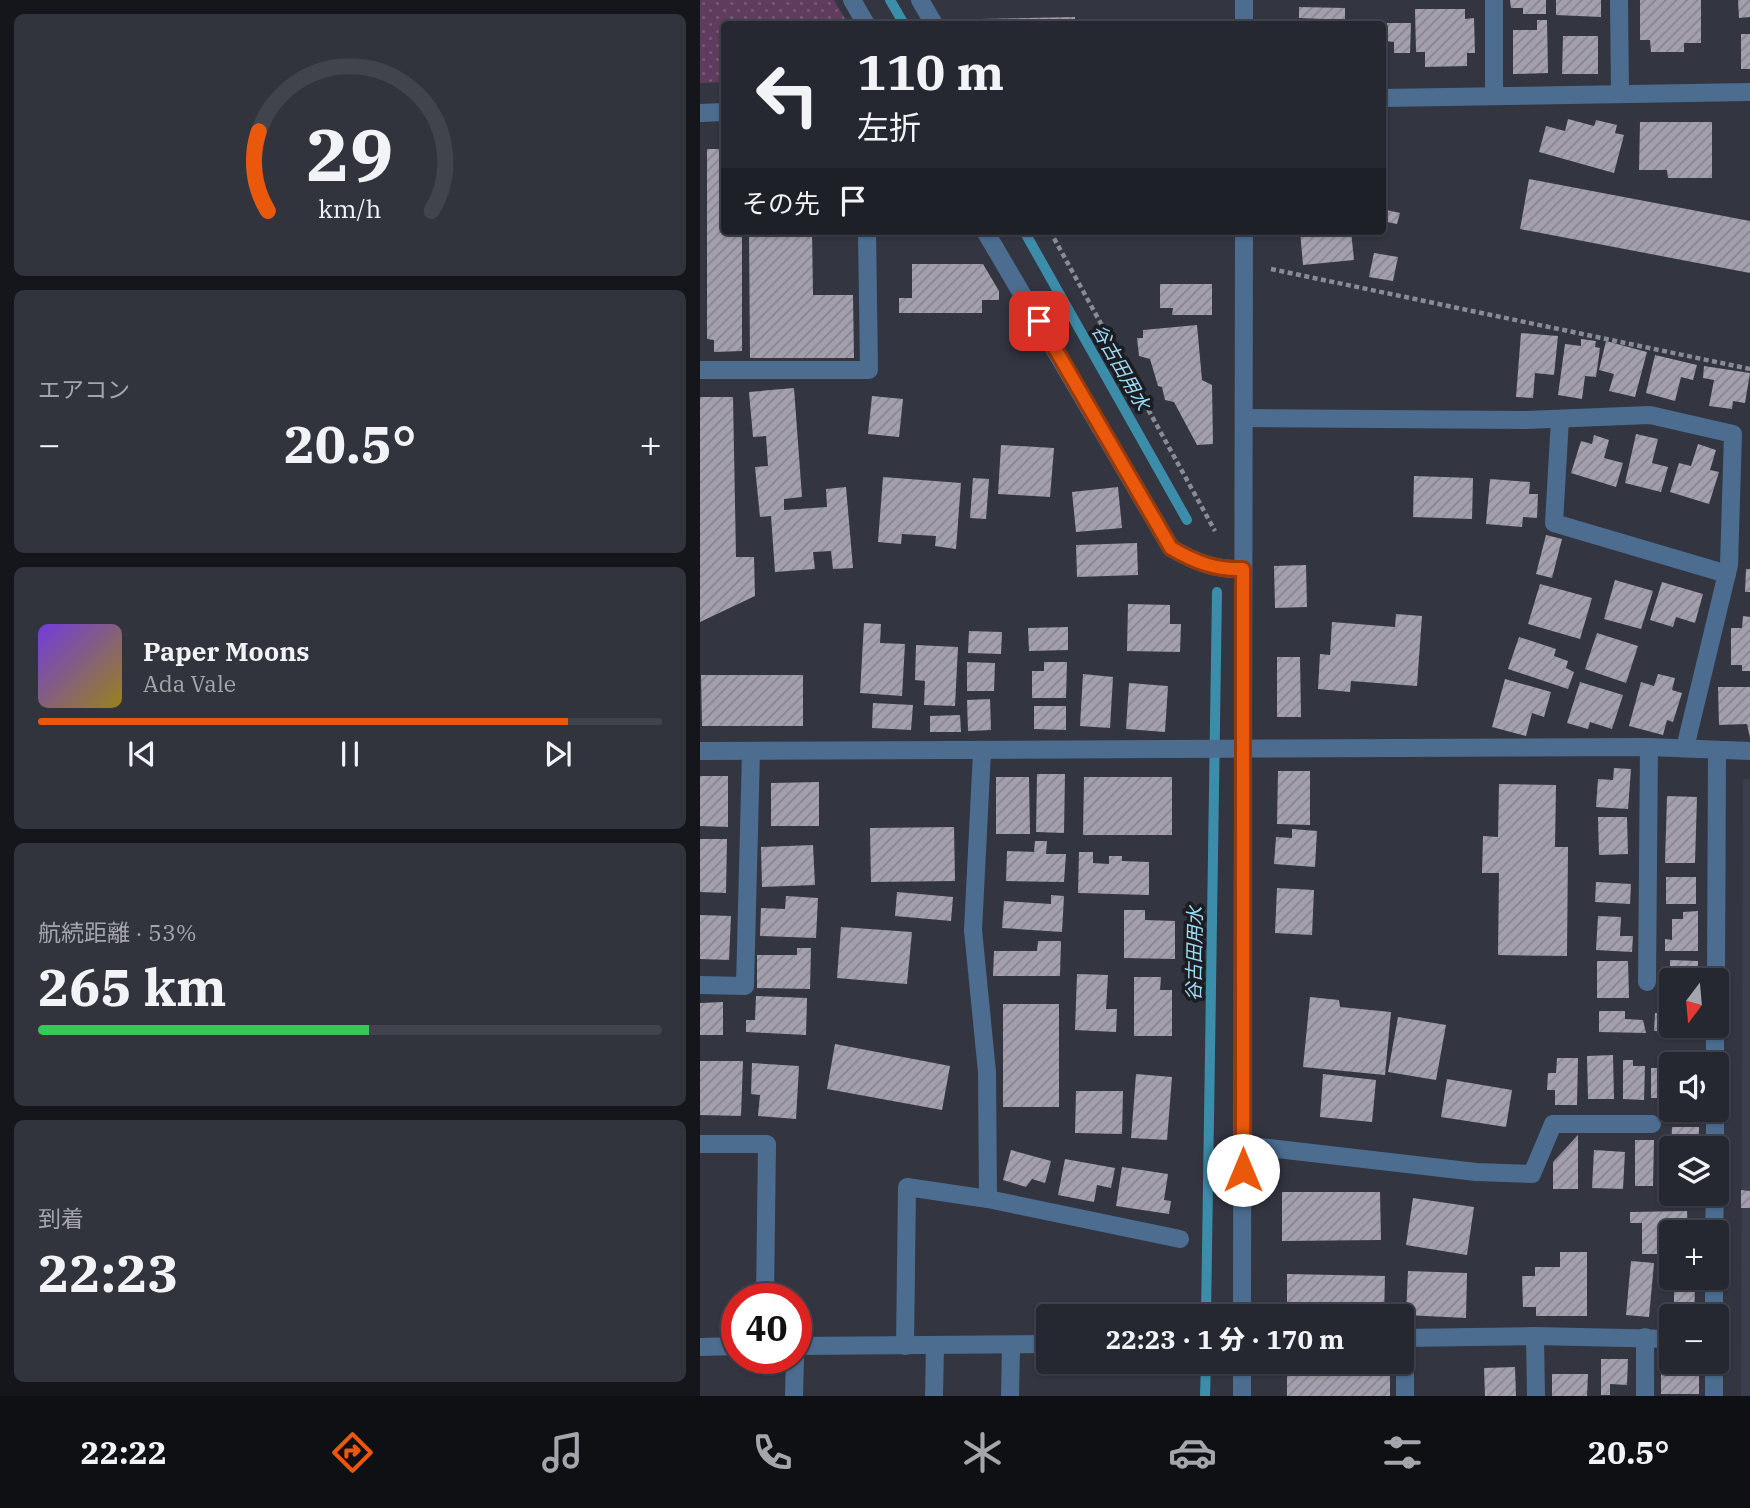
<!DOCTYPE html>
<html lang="ja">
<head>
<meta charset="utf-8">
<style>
	:root { --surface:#262831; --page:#32343d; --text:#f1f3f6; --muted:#a4a6ab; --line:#42444d; --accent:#ea580c }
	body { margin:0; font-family:"IBM Plex Serif","Noto Sans JP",serif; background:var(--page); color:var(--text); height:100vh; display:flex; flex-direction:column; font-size:26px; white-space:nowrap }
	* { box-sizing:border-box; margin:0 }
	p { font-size:23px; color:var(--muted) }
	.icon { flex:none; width:38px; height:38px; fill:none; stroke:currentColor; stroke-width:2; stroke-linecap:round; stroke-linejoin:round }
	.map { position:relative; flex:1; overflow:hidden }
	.drawer { display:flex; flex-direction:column; gap:14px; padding:14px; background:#15161b; width:700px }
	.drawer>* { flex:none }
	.banner { position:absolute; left:21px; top:21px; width:665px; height:214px; border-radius:7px; box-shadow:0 2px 5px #0004,0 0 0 2px var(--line); background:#262831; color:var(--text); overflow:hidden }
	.needle { width:46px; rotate:196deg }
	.fabs { position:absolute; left:959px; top:968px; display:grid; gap:14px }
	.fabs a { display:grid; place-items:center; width:70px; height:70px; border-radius:7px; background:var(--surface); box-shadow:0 2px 5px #0004,0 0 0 2px var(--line); font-size:35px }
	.speed { position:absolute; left:21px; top:1283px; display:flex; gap:14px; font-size:35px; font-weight:700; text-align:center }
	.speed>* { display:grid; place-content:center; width:91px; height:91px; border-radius:50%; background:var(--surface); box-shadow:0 2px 5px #0004,0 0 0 2px var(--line); line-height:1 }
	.speed .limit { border:10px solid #d22; background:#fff; color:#111 }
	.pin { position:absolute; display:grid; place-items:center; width:60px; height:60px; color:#fff; margin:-30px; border-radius:14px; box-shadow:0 4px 10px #0006 }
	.me { position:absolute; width:77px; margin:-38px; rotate:0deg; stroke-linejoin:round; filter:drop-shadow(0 0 5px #0008) }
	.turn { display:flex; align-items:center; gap:24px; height:147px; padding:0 21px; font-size:32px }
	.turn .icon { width:91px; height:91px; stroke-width:2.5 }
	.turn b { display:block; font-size:49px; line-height:60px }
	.then { display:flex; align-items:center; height:66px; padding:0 21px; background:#0003; gap:14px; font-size:26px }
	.big { font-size:52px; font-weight:800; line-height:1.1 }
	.drawer .widget { flex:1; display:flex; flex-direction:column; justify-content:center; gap:10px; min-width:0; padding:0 24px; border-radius:10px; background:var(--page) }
	.drawer .dial { align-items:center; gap:0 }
	.dial svg { height:182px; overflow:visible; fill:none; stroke:var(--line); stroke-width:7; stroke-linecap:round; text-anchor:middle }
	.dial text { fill:var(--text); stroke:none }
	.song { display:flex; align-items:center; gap:21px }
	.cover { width:84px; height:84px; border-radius:10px; background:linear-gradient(135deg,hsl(260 70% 55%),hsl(50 70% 35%)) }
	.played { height:7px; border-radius:4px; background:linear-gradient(90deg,var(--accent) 85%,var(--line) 85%) }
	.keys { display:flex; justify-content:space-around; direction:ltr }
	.heat { display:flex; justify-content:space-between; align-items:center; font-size:38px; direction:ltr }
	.charge { height:10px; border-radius:5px; background:linear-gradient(90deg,#34c759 53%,var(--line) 0) }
	.trip { position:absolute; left:336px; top:1304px; width:378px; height:70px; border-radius:7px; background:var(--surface); box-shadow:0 2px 5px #0004,0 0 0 2px var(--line); font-weight:800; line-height:70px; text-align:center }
	.tab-bar { display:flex; height:112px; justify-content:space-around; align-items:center; background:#0f1014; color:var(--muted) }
	.tab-bar .icon { width:49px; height:49px }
	.tab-bar .active { color:var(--accent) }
	.tab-bar b { font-size:32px; color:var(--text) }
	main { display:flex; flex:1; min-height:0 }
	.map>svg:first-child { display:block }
	.built { fill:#3a3e4f }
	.grass { fill:url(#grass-dots) }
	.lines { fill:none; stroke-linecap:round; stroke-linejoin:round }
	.stream { stroke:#3c8daa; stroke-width:10 }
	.building { fill:url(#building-hatch) }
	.path { stroke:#898b95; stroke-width:4.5; stroke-dasharray:5 3.5; stroke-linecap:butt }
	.minor { stroke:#4c6d90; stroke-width:18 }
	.route-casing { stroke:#983908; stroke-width:18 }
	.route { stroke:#ea580c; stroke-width:12 }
	.labels { text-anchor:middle; stroke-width:7; stroke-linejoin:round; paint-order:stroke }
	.water-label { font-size:19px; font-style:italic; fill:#9edcf5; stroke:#1c1d22 }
</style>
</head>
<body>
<main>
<section class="drawer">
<div class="widget dial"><svg viewBox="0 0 100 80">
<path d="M14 69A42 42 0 1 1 86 69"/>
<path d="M14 69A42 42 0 0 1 10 34" stroke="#ea580c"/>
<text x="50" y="56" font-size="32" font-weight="700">29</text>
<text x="50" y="72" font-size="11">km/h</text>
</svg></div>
<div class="widget"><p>エアコン</p>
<div class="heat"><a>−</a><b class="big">20.5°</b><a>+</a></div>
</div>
<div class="widget">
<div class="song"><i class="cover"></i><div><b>Paper Moons</b><p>Ada Vale</p></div></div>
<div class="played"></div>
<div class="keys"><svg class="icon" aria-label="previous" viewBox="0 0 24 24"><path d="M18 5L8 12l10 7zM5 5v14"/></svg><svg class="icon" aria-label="pause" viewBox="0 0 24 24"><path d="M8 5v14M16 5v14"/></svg><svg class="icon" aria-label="next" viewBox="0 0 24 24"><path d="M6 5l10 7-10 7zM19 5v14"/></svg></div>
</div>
<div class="widget"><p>航続距離 · 53%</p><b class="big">265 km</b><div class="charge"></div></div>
<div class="widget"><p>到着</p><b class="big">22:23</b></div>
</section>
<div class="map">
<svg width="1050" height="1396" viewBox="0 0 1050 1396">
	<defs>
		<pattern id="grass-dots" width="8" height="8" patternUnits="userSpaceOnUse" patternTransform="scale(1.75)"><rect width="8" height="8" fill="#5f3c5e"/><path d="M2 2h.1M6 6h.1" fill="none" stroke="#765876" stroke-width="1.8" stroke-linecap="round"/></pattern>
		<pattern id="building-hatch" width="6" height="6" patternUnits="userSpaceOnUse" patternTransform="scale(1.75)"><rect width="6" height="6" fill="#a39fac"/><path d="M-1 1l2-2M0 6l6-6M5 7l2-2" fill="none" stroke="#87858f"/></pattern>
	</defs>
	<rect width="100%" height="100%" fill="#333541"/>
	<polygon class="built" points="1043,779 1050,779 1050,1396 1041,1396"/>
	<polygon class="grass" points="0,0 134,0 148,24 24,24 24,82 0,83"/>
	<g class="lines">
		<g class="stream">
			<polyline points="190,0 204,24"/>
			<polyline points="324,231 487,520"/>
			<polyline points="506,1316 517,592"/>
			<polyline points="505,1396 506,1362"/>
		</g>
	</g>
	<g class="building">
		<polygon points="810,0 846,0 846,14 823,14 823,8 811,8"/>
		<polygon points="856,0 901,0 901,17 856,15"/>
		<polygon points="940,0 1001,0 1001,43 984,43 984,52 951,52 950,40 940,40"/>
		<polygon points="1038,0 1050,0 1050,17 1039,18"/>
		<polygon points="599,7 645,8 645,20 599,18"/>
		<polygon points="715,9 765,9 765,19 774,18 775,53 767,53 767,66 725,67 725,52 716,52"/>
		<polygon points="375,17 375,24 281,24 280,19"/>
		<polygon points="837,20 847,20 848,73 813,74 813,30 837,30"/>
		<polygon points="687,23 711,23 710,53 694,53 694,42 686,41"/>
		<rect x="1041" y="34" width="9" height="35"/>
		<polygon points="863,36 898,36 898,74 862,74"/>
		<polygon points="868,119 894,126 896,120 917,125 915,133 924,135 914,173 839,152 846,126 865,131"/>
		<polygon points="940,122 1012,122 1012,178 968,178 967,170 939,170"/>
		<polygon points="7,149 24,149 24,231 42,231 42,351 14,352 14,340 7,339"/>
		<polygon points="829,179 1050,221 1050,273 820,229"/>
		<polygon points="682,209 700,213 697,224 682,221"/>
		<polygon points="49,231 112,231 113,295 153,295 154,358 50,358"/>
		<polygon points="600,231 651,231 654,260 603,265"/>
		<polygon points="674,253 698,257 693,281 669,277"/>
		<polygon points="212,264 283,264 299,291 299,300 282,300 282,313 199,313 199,298 212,298"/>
		<polygon points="460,284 512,284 512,315 472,315 473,308 460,308"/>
		<polygon points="497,325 502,380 512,385 513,444 497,445 474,402 465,400 462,387 458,386 450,359 439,356 437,338 443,338 443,330"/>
		<polygon points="821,333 858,336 854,375 835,373 833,398 816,397"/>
		<polygon points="881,339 896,341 895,347 900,348 896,377 885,376 882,399 858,395 865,344 881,346"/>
		<polygon points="906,341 947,352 935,397 909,391 914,374 899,370"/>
		<polygon points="955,355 997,365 993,380 981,377 975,401 946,393"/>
		<polygon points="1004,366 1050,373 1045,403 1033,401 1032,409 1009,406 1014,380 1003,378"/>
		<polygon points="94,388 102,497 84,499 84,510 127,507 126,489 146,487 153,568 133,569 131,551 113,552 115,569 75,572 71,516 60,517 55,467 68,466 66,436 53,437 49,392"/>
		<polygon points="172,396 203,399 199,437 168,434"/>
		<polygon points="0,397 33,397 36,557 54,557 55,596 0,622"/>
		<polygon points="936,434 958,439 952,463 968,467 961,492 925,483"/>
		<polygon points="894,435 909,440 904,458 923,463 916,487 871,473 881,441 892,444"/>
		<polygon points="998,444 1016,450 1010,470 1019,472 1009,504 970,492 979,463 991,466"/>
		<polygon points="301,445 354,448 350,497 298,494"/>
		<polygon points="714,476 773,478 772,519 713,517"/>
		<polygon points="183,477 261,483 256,549 235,546 236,536 202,534 201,544 178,542"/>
		<polygon points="273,478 289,479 286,519 270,518"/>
		<polygon points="790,479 830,482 829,494 838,494 837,518 823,517 822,527 786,524"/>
		<polygon points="418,487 422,528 376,532 372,492"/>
		<polygon points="846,535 862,539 852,578 836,574"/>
		<polygon points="437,543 438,575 377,577 376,545"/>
		<polygon points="606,565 607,607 575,608 574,566"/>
		<polygon points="1046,569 1050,569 1050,592 1045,592"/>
		<polygon points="915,580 953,591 941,629 904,619"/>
		<polygon points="962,582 1003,594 995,623 976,617 973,627 950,620"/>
		<polygon points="840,584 892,598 880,639 828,624"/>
		<polygon points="428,604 470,605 470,624 481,624 480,652 427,651"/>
		<polygon points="696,614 722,616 717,686 651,681 650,692 618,689 620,654 630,655 632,622 695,627"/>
		<polygon points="1043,616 1050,617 1050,671 1042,671 1042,665 1031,665 1031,628 1042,628"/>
		<polygon points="164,623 181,624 180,643 205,644 202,696 160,693"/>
		<polygon points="368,627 368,650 329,651 328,628"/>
		<polygon points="269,631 302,632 301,654 268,653"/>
		<polygon points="897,633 938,646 926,683 885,669"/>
		<polygon points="819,637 856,649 854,656 868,661 866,668 874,672 868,689 808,669"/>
		<polygon points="216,645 258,647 255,706 224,705 225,681 215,680"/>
		<polygon points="577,657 600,657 601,717 577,717"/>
		<polygon points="267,662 295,663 294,691 267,691"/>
		<polygon points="344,662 367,662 366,698 332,698 332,671 344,671"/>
		<polygon points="383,674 413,677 410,728 380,726"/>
		<polygon points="958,674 975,678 972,690 982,693 973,722 967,720 963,735 929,726 941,682 954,686"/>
		<polygon points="1,675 103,675 103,726 2,726"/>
		<polygon points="805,679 851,692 844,717 832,713 826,736 792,727"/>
		<polygon points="880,682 923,695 912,729 890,722 888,729 867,723"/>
		<polygon points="429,683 468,686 465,732 426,729"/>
		<polygon points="1018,687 1050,687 1050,738 1047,724 1019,725"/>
		<polygon points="290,699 291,730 268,731 267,700"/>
		<polygon points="173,703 213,705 211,730 172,728"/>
		<polygon points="334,706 366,706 366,730 334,729"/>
		<polygon points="260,715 261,732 230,732 230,716"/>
		<polygon points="914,768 931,769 928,809 896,807 898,779 913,780"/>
		<polygon points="578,771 610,771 610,825 577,824"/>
		<polygon points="337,774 365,774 364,833 336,832"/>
		<polygon points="0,776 28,776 28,827 0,826"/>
		<polygon points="296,777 329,777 330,834 296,834"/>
		<polygon points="384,777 472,777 472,835 383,835"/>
		<polygon points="119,782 119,826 71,826 71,783"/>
		<polygon points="799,784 856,785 855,847 868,847 867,956 798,955 799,873 782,873 783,836 798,837"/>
		<polygon points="967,796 997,797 995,863 965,863"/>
		<polygon points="898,817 927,817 928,854 899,855"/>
		<polygon points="254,827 255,881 171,882 170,828"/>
		<polygon points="592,829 617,831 615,867 574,864 576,837 592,838"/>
		<polygon points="0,839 27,839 26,893 0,892"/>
		<polygon points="335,841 347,841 346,854 366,854 364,882 306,881 307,851 334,852"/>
		<polygon points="113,845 115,885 62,887 61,847"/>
		<polygon points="379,852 393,852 393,863 409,864 409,856 422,856 422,861 449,862 449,895 378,893"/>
		<rect x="966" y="877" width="30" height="27"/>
		<polygon points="896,882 931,884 930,904 895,902"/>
		<polygon points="577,888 614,890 612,935 575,933"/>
		<polygon points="197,892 253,897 251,921 195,916"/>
		<polygon points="351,895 364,896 362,932 302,928 304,901 351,904"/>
		<polygon points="86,896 118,898 116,938 60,936 61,908 85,909"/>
		<polygon points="424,910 445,910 445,920 475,921 475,959 424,958"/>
		<polygon points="998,911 998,951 965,951 965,939 972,940 972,919 983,919 983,912"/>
		<polygon points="0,915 31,916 29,960 0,959"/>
		<polygon points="898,916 921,917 920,936 933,936 932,952 896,950"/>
		<polygon points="141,927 212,932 207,984 137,978"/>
		<polygon points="338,941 361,941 360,976 293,976 294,951 337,951"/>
		<polygon points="97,948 111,948 110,989 57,988 57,955 97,955"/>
		<polygon points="970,960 998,961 998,980 970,980"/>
		<polygon points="897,961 928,961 929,998 897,998"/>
		<polygon points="377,974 408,975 406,1009 417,1009 416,1032 375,1030"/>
		<polygon points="434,977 461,977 460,990 472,990 472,1036 434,1036"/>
		<polygon points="961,991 971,991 971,999 961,998"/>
		<polygon points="56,996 107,998 106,1035 46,1032 46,1020 55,1020"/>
		<polygon points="610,997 639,1000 640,1007 691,1012 685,1075 603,1067"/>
		<polygon points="23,1002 23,1035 0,1035 0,1003"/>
		<rect x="303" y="1004" width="56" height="103"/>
		<polygon points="899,1011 925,1011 925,1019 943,1020 946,1033 899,1032"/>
		<polygon points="955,1013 971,1014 971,1026 998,1026 998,1033 954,1031"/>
		<polygon points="698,1017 746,1025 736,1080 688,1072"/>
		<polygon points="135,1044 250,1066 242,1110 127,1089"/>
		<polygon points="913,1055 914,1099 888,1099 887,1056"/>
		<polygon points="978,1057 998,1057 999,1064 979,1064"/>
		<polygon points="857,1058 878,1058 877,1105 855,1105 855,1090 847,1090 848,1073 856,1073"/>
		<polygon points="923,1060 933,1060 933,1066 945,1066 944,1100 923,1099"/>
		<polygon points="0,1061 43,1061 41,1116 0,1115"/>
		<polygon points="52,1063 99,1066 96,1119 58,1116 60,1095 51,1094"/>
		<rect x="951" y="1068" width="18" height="30"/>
		<polygon points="436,1074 472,1077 467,1140 431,1138"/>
		<polygon points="623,1074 676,1080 672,1122 620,1117"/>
		<polygon points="747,1079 812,1090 806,1127 741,1117"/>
		<polygon points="376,1091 423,1091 422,1134 375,1133"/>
		<polygon points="972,1127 999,1127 999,1148 971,1148"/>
		<polygon points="878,1135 878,1189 853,1189 853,1162"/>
		<polygon points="935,1140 954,1140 953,1186 935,1186"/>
		<polygon points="311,1150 351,1161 345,1183 332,1179 326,1187 303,1180"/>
		<polygon points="894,1150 925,1152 923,1189 892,1188"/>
		<polygon points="962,1151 971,1152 971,1188 962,1188"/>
		<polygon points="365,1159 415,1168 411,1188 397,1185 394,1202 358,1195"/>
		<polygon points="422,1167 468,1174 464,1200 471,1201 469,1214 416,1206"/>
		<polygon points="1041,1190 1050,1191 1050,1208 1041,1208"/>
		<polygon points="582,1192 680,1192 681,1240 582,1241"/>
		<polygon points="713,1198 774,1207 767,1255 706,1245"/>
		<polygon points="987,1211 988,1232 971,1232 971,1254 942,1254 942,1223 930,1223 930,1212"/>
		<polygon points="860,1252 887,1252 887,1316 836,1316 836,1307 823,1307 822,1276 835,1276 835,1267 860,1267"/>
		<polygon points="931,1261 954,1263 949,1317 926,1315"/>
		<polygon points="708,1271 767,1273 766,1318 706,1315"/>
		<polygon points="587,1274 685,1276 684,1316 587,1316"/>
		<polygon points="974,1288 995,1288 994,1316 974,1316"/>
		<polygon points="901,1359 928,1359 927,1385 910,1384 910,1395 901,1395"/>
		<rect x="587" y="1362" width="103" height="34"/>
		<polygon points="999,1366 999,1394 961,1394 961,1367"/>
		<polygon points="815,1367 816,1396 785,1396 784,1368"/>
		<polygon points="852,1374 888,1374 887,1396 852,1396"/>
	</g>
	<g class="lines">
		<g class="path">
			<polyline points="350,231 515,531"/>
			<polyline points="571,269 1050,369"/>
		</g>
		<g class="minor">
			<polyline points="152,0 166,24"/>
			<polyline points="220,0 234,24"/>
			<polyline points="544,0 544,24"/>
			<polyline points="794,0 794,95"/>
			<polyline points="919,0 920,94"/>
			<polyline points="682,98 1050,92"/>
			<polyline points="0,113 24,112"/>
			<path d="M285,231L471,548C495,562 515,570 543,569"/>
			<polyline points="0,370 169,370 167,231"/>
			<polyline points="544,418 825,420 950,415 1033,434 1029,565 985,748"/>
			<polyline points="860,419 854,523 1027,574"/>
			<polyline points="0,751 949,747 1050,751"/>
			<polyline points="282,752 273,930 287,1072 288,1199"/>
			<polyline points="1016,980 1017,751"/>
			<polyline points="947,982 949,747"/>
			<polyline points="0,985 45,986 51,751"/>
			<polyline points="1015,1064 1015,1026"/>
			<polyline points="0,1144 67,1144 65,1298"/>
			<polyline points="543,1145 776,1172 832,1174 853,1124 952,1124"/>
			<polyline points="1015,1148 1015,1110"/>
			<polyline points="1014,1232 1015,1194"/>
			<polyline points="542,1316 544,231"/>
			<polyline points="1014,1316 1014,1278"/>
			<polyline points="835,1336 836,1396"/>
			<polyline points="945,1337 945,1396"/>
			<polyline points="702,1338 835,1336 971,1339"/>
			<polyline points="705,1338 705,1396"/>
			<polyline points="96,1346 348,1344"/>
			<polyline points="205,1346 207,1187 288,1199 480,1239"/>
			<polyline points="0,1347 37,1346"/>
			<polyline points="542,1362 542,1396"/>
			<polyline points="94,1396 95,1358"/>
			<polyline points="234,1396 235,1345"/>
			<polyline points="310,1396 311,1345"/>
			<polyline points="1014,1396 1014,1362"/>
		</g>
	</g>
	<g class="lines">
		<g class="route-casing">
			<path id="route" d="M339,321L471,548C495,562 515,570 543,569V1170"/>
		</g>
		<use href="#route" class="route"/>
	</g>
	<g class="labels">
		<g class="water-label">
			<text transform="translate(421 367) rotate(60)" y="7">谷古田用水</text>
			<text transform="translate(494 954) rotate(-89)" y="7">谷古田用水</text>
		</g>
	</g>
</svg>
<div class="fabs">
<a><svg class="needle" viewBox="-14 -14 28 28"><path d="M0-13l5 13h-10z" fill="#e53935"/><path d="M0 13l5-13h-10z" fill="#a4a6ab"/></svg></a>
<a><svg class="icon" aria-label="sound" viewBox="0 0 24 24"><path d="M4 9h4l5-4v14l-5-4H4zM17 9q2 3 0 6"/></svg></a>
<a><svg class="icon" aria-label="layers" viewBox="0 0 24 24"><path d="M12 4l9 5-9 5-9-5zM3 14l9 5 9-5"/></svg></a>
<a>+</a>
<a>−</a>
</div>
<div class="speed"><div class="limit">40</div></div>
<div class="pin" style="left:339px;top:321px;background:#d93025"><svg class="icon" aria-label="arrive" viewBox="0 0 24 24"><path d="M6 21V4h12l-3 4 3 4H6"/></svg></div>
<svg class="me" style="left:543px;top:1170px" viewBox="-20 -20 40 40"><circle r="19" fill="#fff"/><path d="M0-13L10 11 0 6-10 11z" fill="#ea580c"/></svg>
<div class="trip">22:23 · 1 分 · 170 m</div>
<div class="banner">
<div class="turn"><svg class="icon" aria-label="left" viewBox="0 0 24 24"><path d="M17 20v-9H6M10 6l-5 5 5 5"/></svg><div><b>110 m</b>左折</div></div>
<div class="then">その先<svg class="icon" aria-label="arrive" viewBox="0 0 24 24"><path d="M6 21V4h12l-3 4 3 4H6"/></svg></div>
</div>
</div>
</main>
<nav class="tab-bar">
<b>22:22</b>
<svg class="icon active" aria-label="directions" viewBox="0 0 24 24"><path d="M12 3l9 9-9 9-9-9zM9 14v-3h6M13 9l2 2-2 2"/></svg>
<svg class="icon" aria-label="music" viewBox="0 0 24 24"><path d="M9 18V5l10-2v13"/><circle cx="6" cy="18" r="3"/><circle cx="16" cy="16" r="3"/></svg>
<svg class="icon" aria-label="phone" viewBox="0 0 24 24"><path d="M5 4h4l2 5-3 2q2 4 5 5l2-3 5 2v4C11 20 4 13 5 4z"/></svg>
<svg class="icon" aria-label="climate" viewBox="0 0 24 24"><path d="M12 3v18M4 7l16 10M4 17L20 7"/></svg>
<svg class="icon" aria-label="car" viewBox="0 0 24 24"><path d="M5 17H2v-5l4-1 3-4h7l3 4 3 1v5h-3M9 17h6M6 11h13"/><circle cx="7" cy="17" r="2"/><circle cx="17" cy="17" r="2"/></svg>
<svg class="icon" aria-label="filters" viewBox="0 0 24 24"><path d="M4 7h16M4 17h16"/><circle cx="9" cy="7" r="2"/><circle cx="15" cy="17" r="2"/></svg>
<b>20.5°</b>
</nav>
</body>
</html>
